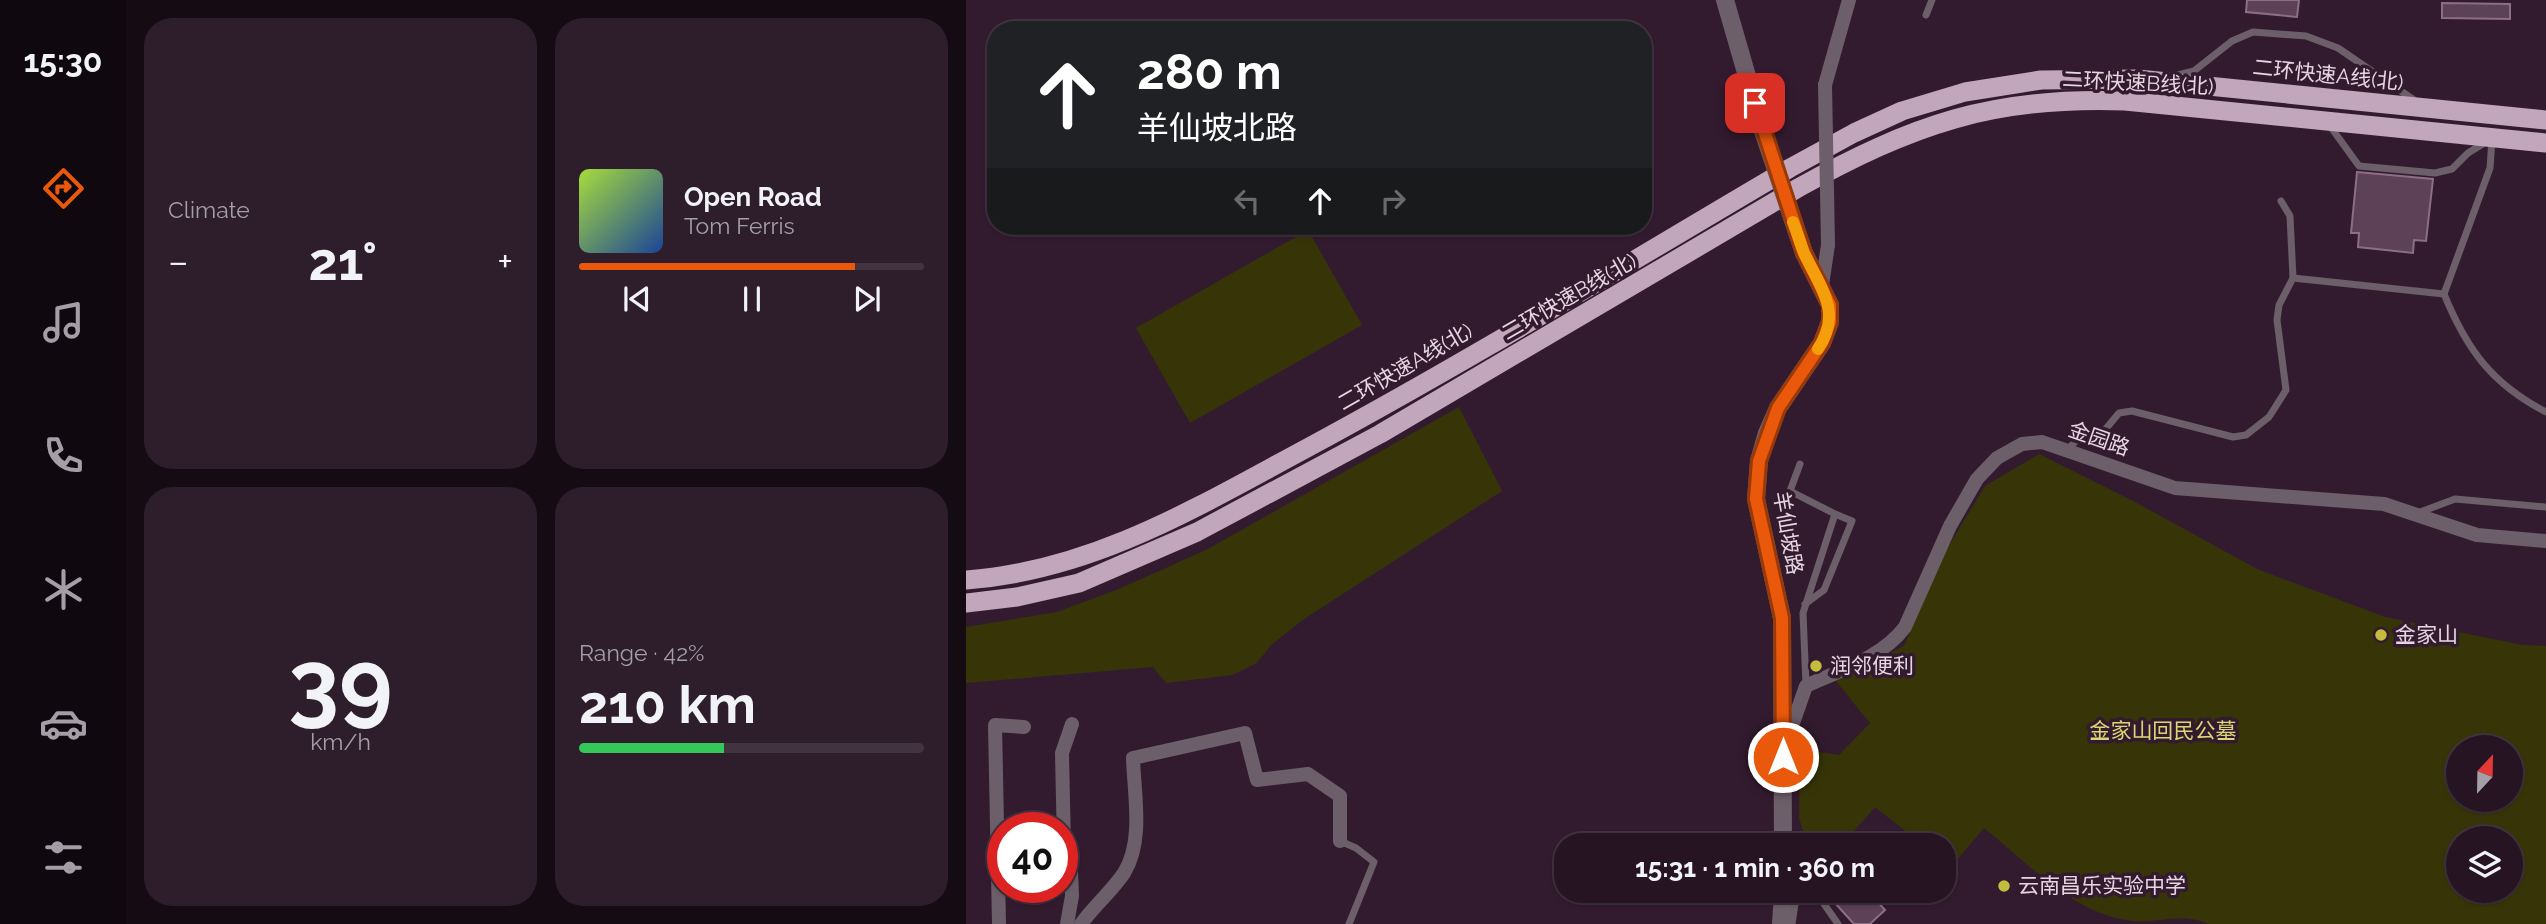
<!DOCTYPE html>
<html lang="en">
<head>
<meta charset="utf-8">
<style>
	:root { --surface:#261423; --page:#2e1d2b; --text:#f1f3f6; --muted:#a49ea6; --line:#423341; --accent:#ea580c }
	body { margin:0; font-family:Raleway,"Noto Sans SC",sans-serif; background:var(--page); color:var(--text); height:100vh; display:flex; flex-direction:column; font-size:26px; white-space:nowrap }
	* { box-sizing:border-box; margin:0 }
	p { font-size:23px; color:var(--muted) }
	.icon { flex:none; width:38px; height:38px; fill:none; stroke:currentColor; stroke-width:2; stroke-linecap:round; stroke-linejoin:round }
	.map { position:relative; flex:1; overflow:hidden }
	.details { display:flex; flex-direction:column; gap:18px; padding:18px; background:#150b13; width:840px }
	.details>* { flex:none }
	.guide { position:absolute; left:21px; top:21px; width:665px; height:214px; border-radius:28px; box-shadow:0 2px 5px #0004,0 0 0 2px var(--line); background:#202124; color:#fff; overflow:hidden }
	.needle { width:46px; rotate:22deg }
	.buttons { position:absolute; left:1480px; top:735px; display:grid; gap:14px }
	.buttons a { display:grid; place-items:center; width:77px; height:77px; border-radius:50%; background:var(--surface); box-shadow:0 2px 5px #0004,0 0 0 2px var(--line); font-size:35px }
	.speed { position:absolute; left:21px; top:812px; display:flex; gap:14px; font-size:35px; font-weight:700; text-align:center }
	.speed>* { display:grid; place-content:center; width:91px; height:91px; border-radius:50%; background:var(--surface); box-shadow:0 2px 5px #0004,0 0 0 2px var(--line); line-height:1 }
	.speed .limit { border:10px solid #d22; background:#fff; color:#111 }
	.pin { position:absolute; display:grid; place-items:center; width:60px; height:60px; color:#fff; margin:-30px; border-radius:14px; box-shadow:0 4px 10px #0006 }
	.me { position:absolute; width:77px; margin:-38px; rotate:0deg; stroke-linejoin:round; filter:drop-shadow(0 0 5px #0008) }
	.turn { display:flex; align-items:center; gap:24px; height:147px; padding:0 35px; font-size:32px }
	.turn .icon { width:91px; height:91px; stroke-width:2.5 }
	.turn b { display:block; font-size:49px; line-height:60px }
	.lanes { display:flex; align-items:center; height:66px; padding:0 35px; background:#0003; justify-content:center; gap:35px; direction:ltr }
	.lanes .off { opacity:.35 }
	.big { font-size:52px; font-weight:700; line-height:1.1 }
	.details .tile { flex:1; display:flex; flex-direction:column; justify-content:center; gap:10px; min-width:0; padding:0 24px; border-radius:28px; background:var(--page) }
	.details .dial { align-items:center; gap:0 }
	.dial b { font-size:91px; line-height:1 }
	.song { display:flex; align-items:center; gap:21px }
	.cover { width:84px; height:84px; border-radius:10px; background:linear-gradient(135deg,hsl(80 70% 55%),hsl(220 70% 35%)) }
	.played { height:7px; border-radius:4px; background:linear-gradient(90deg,var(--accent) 80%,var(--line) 80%) }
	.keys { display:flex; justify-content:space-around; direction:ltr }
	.heat { display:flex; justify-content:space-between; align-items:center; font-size:38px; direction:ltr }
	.charge { height:10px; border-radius:5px; background:linear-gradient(90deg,#34c759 42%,var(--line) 0) }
	.details .tiles { flex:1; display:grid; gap:18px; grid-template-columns:repeat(2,1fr) }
	.trip { position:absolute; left:588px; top:833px; width:402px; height:70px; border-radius:28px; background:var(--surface); box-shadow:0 2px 5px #0004,0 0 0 2px var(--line); font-weight:700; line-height:70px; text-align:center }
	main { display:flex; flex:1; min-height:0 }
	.tabs { display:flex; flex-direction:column; width:126px; justify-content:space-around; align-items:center; background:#0f080e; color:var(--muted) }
	.tabs .icon { width:49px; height:49px }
	.tabs .selected { color:var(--accent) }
	.tabs b { font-size:32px; color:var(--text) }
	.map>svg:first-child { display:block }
	.green { fill:#373508; fill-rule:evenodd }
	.building { fill:#5c4157; stroke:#8c6f87; stroke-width:2 }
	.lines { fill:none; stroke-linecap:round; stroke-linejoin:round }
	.service { stroke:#6c5f69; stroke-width:7 }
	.minor { stroke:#6c5f69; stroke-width:14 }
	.tertiary { stroke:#6c5f69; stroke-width:18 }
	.trunk { stroke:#c2a6bc; stroke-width:19 }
	.minor-bridge { stroke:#6c5f69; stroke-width:14 }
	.tertiary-bridge { stroke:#6c5f69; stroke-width:18 }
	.route-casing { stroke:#983908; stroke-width:18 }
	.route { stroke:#ea580c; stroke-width:12 }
	.slow { stroke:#f59e0b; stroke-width:12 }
	.poi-dot { fill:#c4bc3d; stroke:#331b2f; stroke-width:2.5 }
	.labels { text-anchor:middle; stroke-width:7; stroke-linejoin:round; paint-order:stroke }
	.street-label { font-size:21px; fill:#e6d6e2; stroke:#331b2f }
	.poi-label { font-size:21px; fill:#e6d6e2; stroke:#331b2f; text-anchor:start }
	.park-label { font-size:21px; fill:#dbd573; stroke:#331b2f }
</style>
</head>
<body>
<main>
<nav class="tabs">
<b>15:30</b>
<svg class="icon selected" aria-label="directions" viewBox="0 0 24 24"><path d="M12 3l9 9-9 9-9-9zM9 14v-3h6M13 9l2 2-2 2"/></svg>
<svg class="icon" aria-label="music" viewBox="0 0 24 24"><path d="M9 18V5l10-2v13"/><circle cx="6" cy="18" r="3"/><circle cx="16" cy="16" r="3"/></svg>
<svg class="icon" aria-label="phone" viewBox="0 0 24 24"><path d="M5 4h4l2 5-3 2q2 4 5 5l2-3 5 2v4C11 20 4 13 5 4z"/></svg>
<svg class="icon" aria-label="climate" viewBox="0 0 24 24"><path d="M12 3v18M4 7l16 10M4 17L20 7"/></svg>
<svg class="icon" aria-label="car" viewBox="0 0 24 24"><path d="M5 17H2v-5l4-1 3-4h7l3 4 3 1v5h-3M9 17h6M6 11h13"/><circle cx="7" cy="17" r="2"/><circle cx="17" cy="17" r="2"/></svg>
<svg class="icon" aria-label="filters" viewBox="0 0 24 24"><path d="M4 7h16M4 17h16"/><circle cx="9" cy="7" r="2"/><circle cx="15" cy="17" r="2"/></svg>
</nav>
<section class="details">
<div class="tiles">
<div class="tile"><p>Climate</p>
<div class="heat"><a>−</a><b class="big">21°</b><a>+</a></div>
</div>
<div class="tile">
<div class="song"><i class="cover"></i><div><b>Open Road</b><p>Tom Ferris</p></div></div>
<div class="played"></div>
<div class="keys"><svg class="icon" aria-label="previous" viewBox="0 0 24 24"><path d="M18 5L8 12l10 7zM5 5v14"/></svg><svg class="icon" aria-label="pause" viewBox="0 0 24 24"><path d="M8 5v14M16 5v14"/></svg><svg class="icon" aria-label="next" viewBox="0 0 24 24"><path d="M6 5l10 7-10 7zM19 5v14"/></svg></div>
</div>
<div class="tile dial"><b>39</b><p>km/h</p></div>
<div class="tile"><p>Range · 42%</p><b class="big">210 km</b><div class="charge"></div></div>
</div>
</section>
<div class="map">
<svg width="1580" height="924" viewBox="0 0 1580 924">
	<rect width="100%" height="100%" fill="#331b2f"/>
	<g class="green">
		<polygon points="342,230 396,325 224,423 170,328"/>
		<polygon points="493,407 536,491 338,619 305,645 291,663 266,675 200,683 187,667 0,683 0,627 91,612 153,589 242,549"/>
		<path d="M1073,454L1169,502L1293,570L1419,617L1556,645L1580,646V924H1243C1214,912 1197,923 1168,921C1109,916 1062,863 1018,828L985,867L978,862V845H957L909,807L881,839L870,834L837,831L833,818L834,749L873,755L904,723L869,680L938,646L976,557L1019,486ZM1493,747H1545V800H1493ZM1493,838H1545V891H1493Z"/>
	</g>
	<g class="building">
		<polygon points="1281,0 1333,0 1331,17 1280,12"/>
		<polygon points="1476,3 1544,4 1544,19 1476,18"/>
		<polygon points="1391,172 1467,179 1460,241 1448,240 1447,253 1392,247 1393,233 1385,233"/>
		<polygon points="858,891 902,891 919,910 904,924 888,924"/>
	</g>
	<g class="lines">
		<g class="service">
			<polyline points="960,15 966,0"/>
			<polyline points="1208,76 1228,71 1266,41 1287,32 1340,36 1372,48 1448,100"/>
			<polyline points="1364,126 1393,166 1469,173 1486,169 1502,153 1520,142"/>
			<polyline points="1327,278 1478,294 1524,168 1526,139"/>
			<path d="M1478,294C1501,350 1526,384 1580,412"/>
			<polyline points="1102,449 1113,438 1133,437 1153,413 1166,411 1267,437 1280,435 1303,417 1320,390 1311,320 1313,305 1327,278 1324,216 1315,201"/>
			<polyline points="834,464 824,491 869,514 837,613 840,685"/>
			<polyline points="1449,514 1489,499 1580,507"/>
			<polyline points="839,604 858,590 886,521 869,514"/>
			<polyline points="374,841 390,848 408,862 383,924"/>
			<polyline points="849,891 872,924"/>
			<polyline points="826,924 829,904 842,891"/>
		</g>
		<g class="minor">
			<polyline points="859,85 883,0"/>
			<polyline points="856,285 862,245"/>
			<path d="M817,731L826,726L840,686C874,670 916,658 939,627L984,526L1011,479L1031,458L1056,444L1076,442L1209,488L1418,504L1511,535L1580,541"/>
			<polyline points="33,924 29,725 58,727"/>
			<polyline points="101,924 106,896 105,872 98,847 96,753 106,724"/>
			<path d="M115,924C128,906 146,891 158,873C178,841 168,794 167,758L279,733L291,780L342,774L374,796V841"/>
		</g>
		<g class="tertiary">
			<polyline points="759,0 796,128"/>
			<polyline points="817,845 816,618 790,499 793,461 801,433 812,408 856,343 864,322 864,305 838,253"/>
			<polyline points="815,924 817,891"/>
		</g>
		<g class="trunk">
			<path d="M0,580C127,571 233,506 343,447C506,359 664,262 824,168L888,133L936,111L999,92L1075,80L1172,79L1580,120"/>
			<path d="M0,603L51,597L113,583L231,532L414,434L832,188C946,125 1026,96 1159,101L1580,143"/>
		</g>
		<polyline class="minor-bridge" points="859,85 862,245"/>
		<polyline class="tertiary-bridge" points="796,128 838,253"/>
	</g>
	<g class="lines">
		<g class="route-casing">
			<polyline id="route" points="789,103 838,253 864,305 864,322 856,343 812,408 793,461 790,499 816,618 817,757"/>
		</g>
		<use href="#route" class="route"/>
		<path class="slow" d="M827,222C831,232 834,243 838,253C854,287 877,312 852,349"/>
	</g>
	<g class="poi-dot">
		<circle cx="1415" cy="635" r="7"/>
		<circle cx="850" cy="666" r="7"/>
		<circle cx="1038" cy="886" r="7"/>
	</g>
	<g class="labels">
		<g class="street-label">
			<text transform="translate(1362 75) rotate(6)" y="7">二环快速A线(北)</text>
			<text transform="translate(1172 83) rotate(3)" y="7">二环快速B线(北)</text>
			<text transform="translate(603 297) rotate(-30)" y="7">二环快速B线(北)</text>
			<text transform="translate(439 367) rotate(-30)" y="7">二环快速A线(北)</text>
			<text transform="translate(1133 439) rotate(19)" y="7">金园路</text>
			<text transform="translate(822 533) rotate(80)" y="7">羊仙坡路</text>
		</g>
		<g class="poi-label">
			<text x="1429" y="642">金家山</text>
			<text x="864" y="673">润邻便利</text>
			<text x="1052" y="893">云南昌乐实验中学</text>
		</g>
		<g class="park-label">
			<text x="1197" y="738">金家山回民公墓</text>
		</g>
	</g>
</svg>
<div class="buttons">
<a><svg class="needle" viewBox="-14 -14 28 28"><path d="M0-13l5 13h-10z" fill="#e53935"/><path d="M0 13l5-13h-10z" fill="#a49ea6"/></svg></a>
<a><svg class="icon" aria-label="layers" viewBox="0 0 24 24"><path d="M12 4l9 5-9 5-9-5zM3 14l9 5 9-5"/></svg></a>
</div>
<div class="speed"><div class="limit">40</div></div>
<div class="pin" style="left:789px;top:103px;background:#d93025"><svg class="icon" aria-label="arrive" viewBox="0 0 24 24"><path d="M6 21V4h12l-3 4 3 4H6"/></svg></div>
<svg class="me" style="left:817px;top:757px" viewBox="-20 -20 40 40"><circle r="17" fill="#ea580c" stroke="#fff" stroke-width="3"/><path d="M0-11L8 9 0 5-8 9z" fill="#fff"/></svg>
<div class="trip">15:31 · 1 min · 360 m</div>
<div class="guide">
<div class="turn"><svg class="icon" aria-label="ahead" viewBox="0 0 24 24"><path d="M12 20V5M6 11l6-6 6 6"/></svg><div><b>280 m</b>羊仙坡北路</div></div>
<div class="lanes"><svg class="icon off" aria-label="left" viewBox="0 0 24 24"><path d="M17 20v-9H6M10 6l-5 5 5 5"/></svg><svg class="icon" aria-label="ahead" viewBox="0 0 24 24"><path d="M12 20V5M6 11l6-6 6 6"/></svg><svg class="icon off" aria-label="right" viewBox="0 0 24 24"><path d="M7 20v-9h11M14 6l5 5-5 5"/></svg></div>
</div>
</div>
</main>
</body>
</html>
